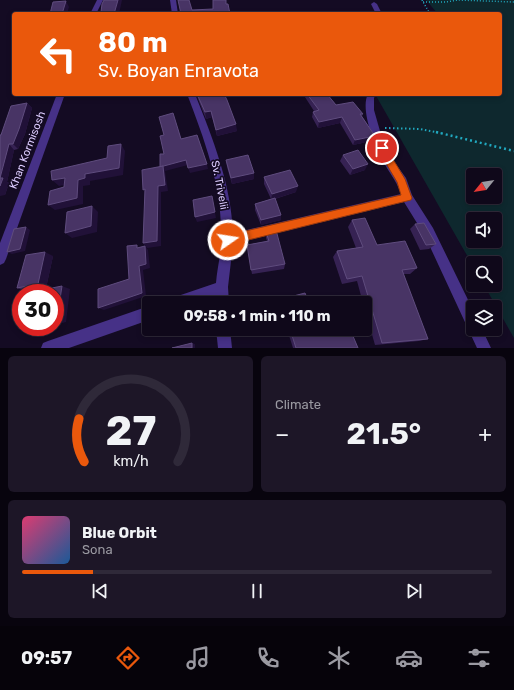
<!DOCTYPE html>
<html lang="en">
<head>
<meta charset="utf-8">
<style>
	:root { --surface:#0f081a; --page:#1d1627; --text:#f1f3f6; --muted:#9b9aa2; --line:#2f2939; --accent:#ea580c }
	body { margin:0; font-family:Rubik,sans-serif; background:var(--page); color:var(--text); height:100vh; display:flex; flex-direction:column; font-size:15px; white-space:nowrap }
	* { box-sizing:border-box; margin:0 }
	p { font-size:13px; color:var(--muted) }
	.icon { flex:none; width:22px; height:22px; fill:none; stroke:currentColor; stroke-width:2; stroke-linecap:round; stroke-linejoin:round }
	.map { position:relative; height:348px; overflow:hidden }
	.panel { display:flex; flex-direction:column; gap:8px; padding:8px; background:#08040e; flex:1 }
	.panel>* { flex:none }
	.banner { position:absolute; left:12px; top:12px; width:490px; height:84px; border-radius:4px; box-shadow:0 2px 6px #0003,0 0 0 1px var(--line); background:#ea580c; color:#fff; overflow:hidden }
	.needle { width:26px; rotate:240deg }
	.controls { position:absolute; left:466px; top:168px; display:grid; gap:8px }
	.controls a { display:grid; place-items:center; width:36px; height:36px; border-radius:4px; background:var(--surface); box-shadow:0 2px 6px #0003,0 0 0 1px var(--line); font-size:20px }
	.speed { position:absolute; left:12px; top:284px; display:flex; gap:8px; font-size:20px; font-weight:700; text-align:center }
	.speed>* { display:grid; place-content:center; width:52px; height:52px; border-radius:50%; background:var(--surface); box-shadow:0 2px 6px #0003,0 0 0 1px var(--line); line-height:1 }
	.speed .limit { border:6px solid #d22; background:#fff; color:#111 }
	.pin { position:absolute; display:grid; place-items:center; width:34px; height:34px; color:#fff; margin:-17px; border:2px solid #fff; border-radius:50%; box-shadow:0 1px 4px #0007 }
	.me { position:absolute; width:44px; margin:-22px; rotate:77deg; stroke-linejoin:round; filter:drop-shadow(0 0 3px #0008) }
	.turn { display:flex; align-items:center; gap:14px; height:84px; padding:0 20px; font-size:18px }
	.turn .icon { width:52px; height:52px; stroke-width:2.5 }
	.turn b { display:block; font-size:28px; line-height:34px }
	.big { font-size:30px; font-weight:700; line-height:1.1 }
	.panel .tile { flex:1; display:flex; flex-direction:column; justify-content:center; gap:6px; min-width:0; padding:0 14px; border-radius:6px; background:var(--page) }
	.panel .dial { align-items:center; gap:0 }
	.dial svg { height:104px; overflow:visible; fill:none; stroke:var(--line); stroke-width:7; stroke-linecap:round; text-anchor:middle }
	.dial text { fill:var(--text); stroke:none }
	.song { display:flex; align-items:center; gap:12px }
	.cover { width:48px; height:48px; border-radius:6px; background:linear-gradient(135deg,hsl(340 70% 55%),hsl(210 70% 35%)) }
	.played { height:4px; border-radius:2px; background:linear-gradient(90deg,var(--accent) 15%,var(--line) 15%) }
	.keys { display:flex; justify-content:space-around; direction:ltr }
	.heat { display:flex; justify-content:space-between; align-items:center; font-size:22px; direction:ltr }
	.panel .tiles { flex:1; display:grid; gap:8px; grid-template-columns:1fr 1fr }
	.tile:last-child { grid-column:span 2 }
	.trip { position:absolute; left:142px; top:296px; width:230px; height:40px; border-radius:4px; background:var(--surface); box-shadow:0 2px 6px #0003,0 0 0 1px var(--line); font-weight:700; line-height:40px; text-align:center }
	.tab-bar { display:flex; height:64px; justify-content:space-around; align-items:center; background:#06030a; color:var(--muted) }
	.tab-bar .icon { width:28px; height:28px }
	.tab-bar .current { color:var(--accent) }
	.tab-bar b { font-size:18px; color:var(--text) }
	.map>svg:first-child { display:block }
	.green { fill:#0e282e; fill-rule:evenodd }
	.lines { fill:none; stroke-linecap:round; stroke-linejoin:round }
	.path-far2 { stroke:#21a8bf; stroke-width:1.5; stroke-dasharray:1 2; stroke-linecap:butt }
	.path-far1 { stroke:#21a8bf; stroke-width:2; stroke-dasharray:1.5 2.5; stroke-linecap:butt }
	.path { stroke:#21a8bf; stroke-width:2.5; stroke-dasharray:2 3; stroke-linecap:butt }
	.street { fill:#463187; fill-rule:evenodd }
	.wall { fill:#362253 }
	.shaded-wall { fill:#211138 }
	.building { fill:#483465; stroke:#5f4c7e }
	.route { fill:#ea580c; stroke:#983908 }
	.labels { text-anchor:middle; stroke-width:3.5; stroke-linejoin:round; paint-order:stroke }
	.street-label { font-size:11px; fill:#ddcdff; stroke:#140b23 }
</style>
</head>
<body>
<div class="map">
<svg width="514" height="348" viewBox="0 0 514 348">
	<rect width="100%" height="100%" fill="#140b23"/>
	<path class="green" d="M426,0H514V338L484,285H495V263H473V266L375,94H500V14H438ZM473,175H495V197H473ZM473,219H495V241H473Z"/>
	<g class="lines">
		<g class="path-far2">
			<polyline points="422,0 430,14"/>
			<polyline points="423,2 446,2 458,0 514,2"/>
		</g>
		<polyline class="path-far1" points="385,128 420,129 441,133"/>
		<polyline class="path" points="436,132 514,151"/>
		<g class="street">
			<polygon points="97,0 103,0 96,14 90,14"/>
			<polygon points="170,0 176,0 178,14 172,14"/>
			<polygon points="374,2 377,4 382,14 376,14 371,4"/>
			<polygon points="57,94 65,94 6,259 4,263 0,265 0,243"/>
			<path d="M187,94H195C213,139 231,184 233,233L401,194C396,179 388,172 382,159C374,144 360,109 368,94H376L374,98V110L382,138L390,156L406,178L412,195L433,228L473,310V329H482L491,348H477L425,236L404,202L233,244L228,287L229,303H215V296L196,303H170L172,298L216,283C217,269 221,255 221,240C223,189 205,141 187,94Z"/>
			<polygon points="149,306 149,320 69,348 41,348 43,343 48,341"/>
			<polygon points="216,329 230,329 232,348 218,348"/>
		</g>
	</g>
	<g class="wall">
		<polygon points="196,94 224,94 237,131 217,136 212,117 206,119"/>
		<polygon points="303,94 327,94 336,105 363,114 362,116 375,136 372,141 353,145 340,123 318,128 312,117 313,112 314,111"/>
		<polygon points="27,103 32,108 25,134 18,149 14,150 7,182 9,183 5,195 1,135"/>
		<polygon points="343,155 365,170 350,175 340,161"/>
		<polygon points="226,160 254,179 232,184 227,167"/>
		<polygon points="264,177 296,192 275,199 281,220 261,225 255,210 255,204 271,199 264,184"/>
		<polygon points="352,220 377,245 417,268 410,274 403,274 428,339 419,341 375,345 365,310 365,303 363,303 357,281 342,284 333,257 337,251 356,248 348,227"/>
		<polygon points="415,224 436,244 429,249 420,250 410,229"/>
		<polygon points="266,232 285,264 284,269 252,274 247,245 267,241 266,238"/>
		<polygon points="53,256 46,288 26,291 17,288"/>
		<polygon points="287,329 350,329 358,348 293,348"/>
	</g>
	<g class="shaded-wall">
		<polygon points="118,0 122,0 119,14 114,14"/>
		<polygon points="66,1 69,7 67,14 62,14"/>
		<polygon points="27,103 32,108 25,134 18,149 13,144"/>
		<polygon points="211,111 212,117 206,119 205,112"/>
		<polygon points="342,117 340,123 318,128 319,122"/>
		<polygon points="236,124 237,131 217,136 216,130"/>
		<polygon points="375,136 372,141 353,145 355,140"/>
		<polygon points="9,144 14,150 7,182 9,183 5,195 0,196 0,178"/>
		<polygon points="121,144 125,151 123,175 90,181 90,185 83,186 83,204 55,210 48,205 85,174 119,168"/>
		<polygon points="186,160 188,165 165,171 168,191 161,192 161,246 147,248 143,243 158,186 160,167"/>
		<polygon points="207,164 208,169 190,173 188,168"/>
		<polygon points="368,164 365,170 350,175 353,169"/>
		<polygon points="254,173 254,179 232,184 231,178"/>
		<polygon points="65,178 71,184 59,186 52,180"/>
		<polygon points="298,186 296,192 271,200 272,194"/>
		<polygon points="212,196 216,218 197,222 195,217"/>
		<polygon points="92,206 98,212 97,232 72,238 65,233"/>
		<polygon points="281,215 281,220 261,225 261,220"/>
		<polygon points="26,227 30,230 25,251 12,254 7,252"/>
		<polygon points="145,246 148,250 150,268 143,270 146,296 104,310 98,308 142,293 139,266"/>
		<polygon points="45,252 53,256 46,288 38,284"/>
		<polygon points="62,286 70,289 66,322 55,325 55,320"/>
		<polygon points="192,343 195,344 195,348 192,348"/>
	</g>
	<g class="building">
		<polygon points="104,0 118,0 114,14 91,14 92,12 101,12 102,4"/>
		<polygon points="178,0 189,0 192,10 213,9 213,0 226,0 226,4 228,4 230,14 181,14"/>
		<polygon points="66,1 62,14 50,14 53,2"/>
		<polygon points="197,94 224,94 227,100 236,124 216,130 211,111 205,112"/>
		<polygon points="307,94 327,94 336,105 353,102 363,114 360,114 375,136 355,140 342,117 319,122 313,112 319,110"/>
		<polygon points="27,103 19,129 13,144 9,144 0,178 3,178 0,186 0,135 1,135 11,106"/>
		<polygon points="173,113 181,139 197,135 207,164 188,168 186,160 160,167 160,154 164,154 160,136 164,135 159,117"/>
		<polygon points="121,144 119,168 85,174 85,178 78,180 77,198 48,205 50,191 64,187 65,178 52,180 51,171 107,158 108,146"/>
		<polygon points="358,150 368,164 353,169 343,155"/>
		<polygon points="248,155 254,173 231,178 226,160"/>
		<polygon points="163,166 165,185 158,186 157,241 143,243 145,189 143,190 142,170"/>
		<polygon points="290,170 298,186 272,194 264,177"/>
		<polygon points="212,196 215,212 195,217 193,200"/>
		<polygon points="275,198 281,215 261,220 255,204"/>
		<polygon points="92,206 91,226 65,233 67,212"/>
		<polygon points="365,218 377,245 405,241 417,268 402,270 428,339 382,343 362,276 347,279 337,251 363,247 352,220"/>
		<polygon points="424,223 436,244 426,245 415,224"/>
		<polygon points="26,227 20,249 7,252 14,229"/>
		<polygon points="276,230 285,264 251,270 247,245 269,241 266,232"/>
		<polygon points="137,245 137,248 145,246 146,264 139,266 142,293 98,308 98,289 129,279 127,246"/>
		<polygon points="45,252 38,284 17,288 26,255"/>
		<polygon points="62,286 57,319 55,320 55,293 46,293 47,289"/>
		<polygon points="305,293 309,303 283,303 282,299"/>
		<polygon points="339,300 340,303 329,303"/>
		<polygon points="290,329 350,329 358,348 296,348"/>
		<polygon points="192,343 192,348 172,348"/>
	</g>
	<polygon class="route" points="382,145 385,146 405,179 412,198 411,200 228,245 224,244 222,240 224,237 228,235 401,195 397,182 377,148"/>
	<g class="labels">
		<g class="street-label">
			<text transform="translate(27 150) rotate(-69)" y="4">Khan Kormisosh</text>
			<text transform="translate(220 185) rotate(79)" y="4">Sv. Trivelii</text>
		</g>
	</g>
</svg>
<div class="controls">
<a><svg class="needle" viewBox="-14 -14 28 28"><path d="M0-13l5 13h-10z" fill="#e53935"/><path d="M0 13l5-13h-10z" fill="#9b9aa2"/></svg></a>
<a><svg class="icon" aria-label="sound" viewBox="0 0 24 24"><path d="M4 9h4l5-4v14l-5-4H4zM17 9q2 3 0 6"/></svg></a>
<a><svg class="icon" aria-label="search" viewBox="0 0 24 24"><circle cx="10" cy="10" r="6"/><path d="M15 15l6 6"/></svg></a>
<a><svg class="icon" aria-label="layers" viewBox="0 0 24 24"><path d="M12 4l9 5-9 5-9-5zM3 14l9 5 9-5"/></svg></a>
</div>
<div class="speed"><div class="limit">30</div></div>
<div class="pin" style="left:382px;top:148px;background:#d93025"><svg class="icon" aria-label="arrive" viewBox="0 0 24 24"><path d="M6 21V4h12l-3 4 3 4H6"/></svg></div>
<svg class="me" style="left:228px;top:240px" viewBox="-20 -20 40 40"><circle r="17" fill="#ea580c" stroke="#fff" stroke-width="3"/><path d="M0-11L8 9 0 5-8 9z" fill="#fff"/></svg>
<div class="trip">09:58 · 1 min · 110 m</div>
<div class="banner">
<div class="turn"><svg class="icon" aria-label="left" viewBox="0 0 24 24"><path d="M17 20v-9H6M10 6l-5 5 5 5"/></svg><div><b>80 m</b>Sv. Boyan Enravota</div></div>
</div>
</div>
<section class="panel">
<div class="tiles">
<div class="tile dial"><svg viewBox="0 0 100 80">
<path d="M14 69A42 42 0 1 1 86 69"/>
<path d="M14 69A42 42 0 0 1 10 36" stroke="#ea580c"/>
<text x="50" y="56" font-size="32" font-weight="700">27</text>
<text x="50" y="72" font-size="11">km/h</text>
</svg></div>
<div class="tile"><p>Climate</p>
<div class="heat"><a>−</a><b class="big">21.5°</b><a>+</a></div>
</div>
<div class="tile">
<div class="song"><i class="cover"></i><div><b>Blue Orbit</b><p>Sona</p></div></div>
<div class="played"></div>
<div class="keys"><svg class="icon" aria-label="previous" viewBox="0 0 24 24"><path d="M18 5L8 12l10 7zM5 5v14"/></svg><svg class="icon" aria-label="pause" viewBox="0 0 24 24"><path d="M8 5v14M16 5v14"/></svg><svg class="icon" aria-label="next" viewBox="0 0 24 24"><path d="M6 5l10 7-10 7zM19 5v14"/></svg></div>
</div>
</div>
</section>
<nav class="tab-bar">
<b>09:57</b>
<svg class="icon current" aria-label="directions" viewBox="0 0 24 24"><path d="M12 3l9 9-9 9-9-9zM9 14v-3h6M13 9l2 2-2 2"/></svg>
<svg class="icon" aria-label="music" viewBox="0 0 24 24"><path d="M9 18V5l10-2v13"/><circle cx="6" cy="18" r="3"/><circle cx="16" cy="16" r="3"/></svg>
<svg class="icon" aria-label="phone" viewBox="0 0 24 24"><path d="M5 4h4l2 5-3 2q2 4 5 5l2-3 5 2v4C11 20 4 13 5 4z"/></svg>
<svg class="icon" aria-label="climate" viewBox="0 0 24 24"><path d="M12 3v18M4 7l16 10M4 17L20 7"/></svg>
<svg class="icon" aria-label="car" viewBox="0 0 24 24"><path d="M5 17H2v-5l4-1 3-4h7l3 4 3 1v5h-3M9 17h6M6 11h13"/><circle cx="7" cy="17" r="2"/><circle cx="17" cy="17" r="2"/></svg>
<svg class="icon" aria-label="filters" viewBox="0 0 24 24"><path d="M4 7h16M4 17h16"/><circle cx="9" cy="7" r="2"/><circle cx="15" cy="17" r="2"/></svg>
</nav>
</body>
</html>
